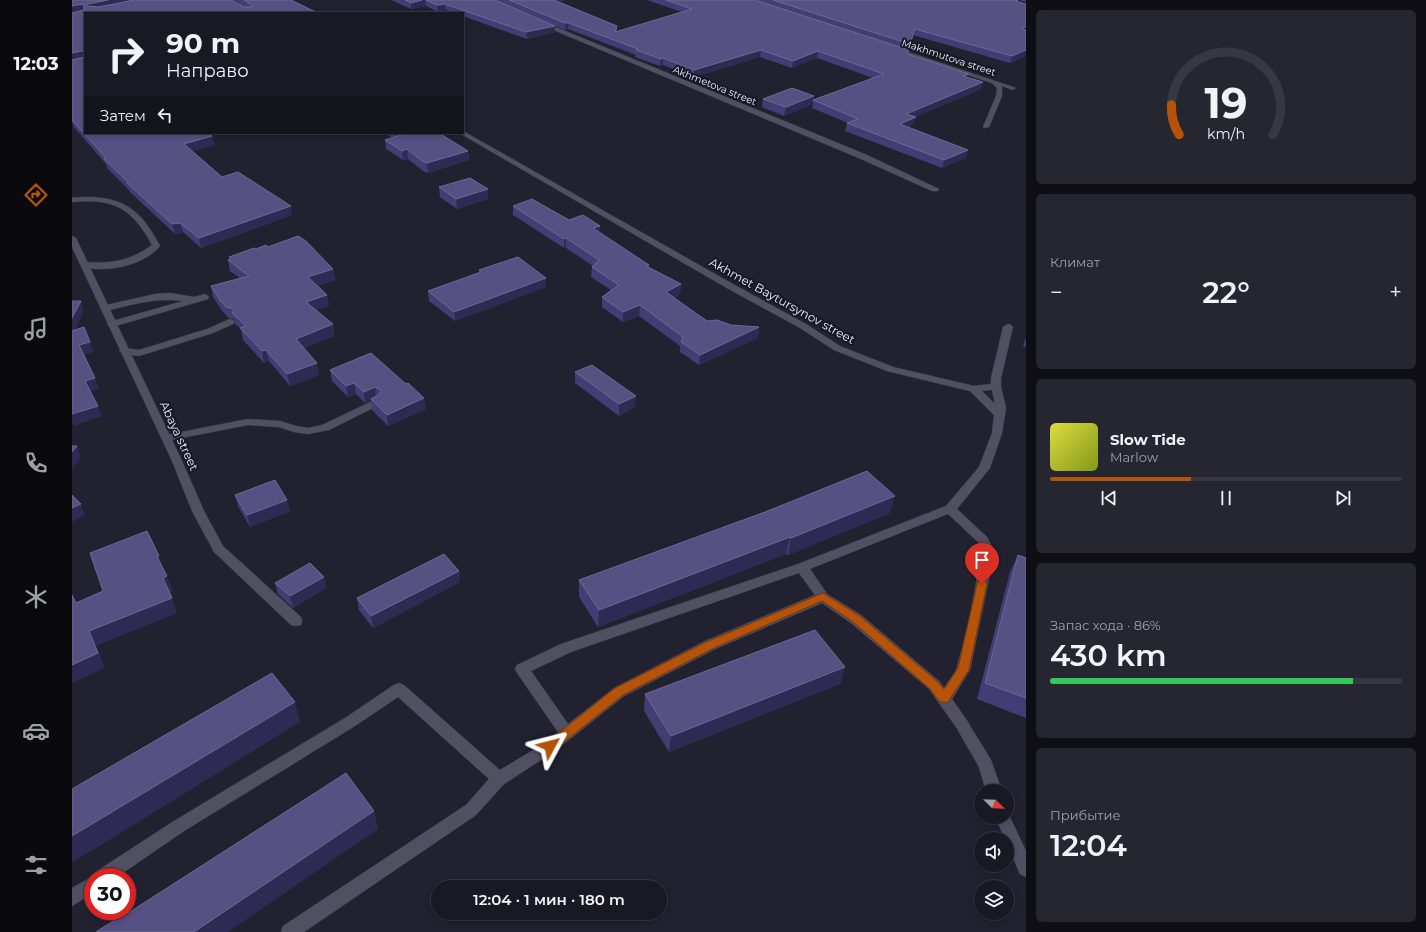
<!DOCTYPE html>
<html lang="ru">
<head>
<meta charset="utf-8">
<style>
	:root { --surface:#191924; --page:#262631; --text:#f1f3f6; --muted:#9fa0a6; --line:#373841; --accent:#b45309 }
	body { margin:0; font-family:Montserrat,sans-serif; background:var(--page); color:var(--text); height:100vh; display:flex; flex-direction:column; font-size:15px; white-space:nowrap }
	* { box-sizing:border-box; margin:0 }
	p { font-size:13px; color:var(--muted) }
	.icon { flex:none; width:22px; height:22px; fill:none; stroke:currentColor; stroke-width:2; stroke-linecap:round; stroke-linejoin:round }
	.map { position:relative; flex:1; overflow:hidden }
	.sheet { display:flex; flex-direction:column; gap:10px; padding:10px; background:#0e0e14; width:400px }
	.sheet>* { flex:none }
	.hud { position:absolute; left:12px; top:12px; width:380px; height:122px; border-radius:0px; box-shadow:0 2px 6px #0003,0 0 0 1px var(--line); background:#191924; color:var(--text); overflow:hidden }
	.needle { width:26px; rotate:113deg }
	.tools { position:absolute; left:902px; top:784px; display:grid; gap:8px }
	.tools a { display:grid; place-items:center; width:40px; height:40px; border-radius:50%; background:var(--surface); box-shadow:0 2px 6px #0003,0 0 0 1px var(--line); font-size:20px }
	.speed { position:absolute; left:12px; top:868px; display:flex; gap:8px; font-size:20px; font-weight:700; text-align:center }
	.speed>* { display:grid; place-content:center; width:52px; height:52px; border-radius:50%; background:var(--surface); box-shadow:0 2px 6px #0003,0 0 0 1px var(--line); line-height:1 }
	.speed .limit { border:6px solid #d22; background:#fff; color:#111 }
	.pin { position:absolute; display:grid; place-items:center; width:34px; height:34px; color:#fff; margin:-41px -17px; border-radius:50% 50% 50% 0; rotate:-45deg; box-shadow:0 0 4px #0007 }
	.pin .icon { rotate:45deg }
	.me { position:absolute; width:44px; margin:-22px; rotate:52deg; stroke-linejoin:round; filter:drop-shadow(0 0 3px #0008) }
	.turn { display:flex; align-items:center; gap:14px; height:84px; padding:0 16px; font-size:18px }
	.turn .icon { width:52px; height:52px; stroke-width:2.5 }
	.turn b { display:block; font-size:28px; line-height:34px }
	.then { display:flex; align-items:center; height:38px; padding:0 16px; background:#0003; gap:8px; font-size:15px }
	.big { font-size:30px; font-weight:600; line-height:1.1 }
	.sheet .card { flex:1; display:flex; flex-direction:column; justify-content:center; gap:6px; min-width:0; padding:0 14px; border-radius:6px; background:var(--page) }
	.sheet .dial { align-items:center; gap:0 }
	.dial svg { height:104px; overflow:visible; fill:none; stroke:var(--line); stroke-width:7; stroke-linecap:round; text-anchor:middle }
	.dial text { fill:var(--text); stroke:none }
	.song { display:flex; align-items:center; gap:12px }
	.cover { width:48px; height:48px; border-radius:6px; background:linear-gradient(135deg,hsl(60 70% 55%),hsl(70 70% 35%)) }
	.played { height:4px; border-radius:2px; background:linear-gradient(90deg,var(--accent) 40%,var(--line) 40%) }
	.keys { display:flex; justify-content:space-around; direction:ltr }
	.heat { display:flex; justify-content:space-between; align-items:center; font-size:22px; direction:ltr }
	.charge { height:6px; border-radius:3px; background:linear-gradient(90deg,#34c759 86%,var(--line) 0) }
	.trip { position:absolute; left:359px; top:880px; width:236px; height:40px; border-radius:20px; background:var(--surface); box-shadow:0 2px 6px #0003,0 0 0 1px var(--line); font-weight:600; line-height:40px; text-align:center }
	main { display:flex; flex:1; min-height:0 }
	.dock { display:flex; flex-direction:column; width:72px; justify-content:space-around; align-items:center; background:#0a0a0e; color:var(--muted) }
	.dock .icon { width:28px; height:28px }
	.dock .on { color:var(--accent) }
	.dock b { font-size:18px; color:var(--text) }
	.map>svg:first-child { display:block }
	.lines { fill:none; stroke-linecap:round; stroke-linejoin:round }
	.service-casing { stroke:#3c3c49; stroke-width:1 }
	.minor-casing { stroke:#3c3c49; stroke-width:1 }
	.service { fill:#515062; fill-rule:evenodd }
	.minor { fill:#515062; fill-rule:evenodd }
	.wall { fill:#443d75 }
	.shaded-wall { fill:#2e2a53 }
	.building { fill:#565083; stroke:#6d6895 }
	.route { fill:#b45309; stroke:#753606 }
	.labels { text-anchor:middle; stroke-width:4; stroke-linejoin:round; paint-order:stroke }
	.far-street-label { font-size:10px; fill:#ebebf6; stroke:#181726 }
	.street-label { font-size:12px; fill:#ebebf6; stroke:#181726 }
</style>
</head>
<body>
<main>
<nav class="dock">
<b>12:03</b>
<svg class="icon on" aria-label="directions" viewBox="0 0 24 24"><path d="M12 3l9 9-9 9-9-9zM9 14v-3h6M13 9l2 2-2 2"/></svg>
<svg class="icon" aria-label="music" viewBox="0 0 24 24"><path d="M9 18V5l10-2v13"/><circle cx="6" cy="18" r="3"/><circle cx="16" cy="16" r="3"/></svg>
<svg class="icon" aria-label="phone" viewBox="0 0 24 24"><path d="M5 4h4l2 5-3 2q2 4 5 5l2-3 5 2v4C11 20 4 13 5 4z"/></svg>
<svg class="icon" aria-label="climate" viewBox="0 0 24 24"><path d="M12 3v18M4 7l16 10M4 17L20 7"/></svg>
<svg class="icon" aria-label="car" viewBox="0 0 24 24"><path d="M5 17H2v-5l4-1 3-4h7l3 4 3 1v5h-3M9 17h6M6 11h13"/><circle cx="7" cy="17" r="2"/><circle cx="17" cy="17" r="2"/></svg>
<svg class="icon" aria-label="filters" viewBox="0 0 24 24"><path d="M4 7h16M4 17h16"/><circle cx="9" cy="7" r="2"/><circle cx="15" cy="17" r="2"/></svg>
</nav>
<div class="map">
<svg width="954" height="932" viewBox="0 0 954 932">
	<rect width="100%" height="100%" fill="#212130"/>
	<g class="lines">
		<g class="service-casing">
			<g id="service">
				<path d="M14,197C54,197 70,212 88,246C71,266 35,273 10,267L9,265L10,263L13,262C39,264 58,261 80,245C60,208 42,198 0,202V198Z"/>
				<path d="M98,293L122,297L133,294L137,297L136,299L40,327L37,326L35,324L37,322L111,301C84,297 59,305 33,311L28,308L30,306L83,294Z"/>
				<polygon points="158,319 161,320 163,322 161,324 141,333 67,356 52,354 47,351 52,348 67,350 135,329"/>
				<polygon points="305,399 310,402 309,404 257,430 236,434 222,432 207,427 176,425 94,441 89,438 94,435 176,419 208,421 224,426 236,428 250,425"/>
			</g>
		</g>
		<g class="minor-casing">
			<g id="minor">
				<polygon points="469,21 795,155 867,189 866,191 860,191 789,159 467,24 466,23"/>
				<polygon points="820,48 824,48 944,88 941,90 930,86 930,96 917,127 912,128 911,127 924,96 925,88 920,83 820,50"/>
				<path d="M391,131L659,283L734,324L768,346L821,367L902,386L919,384V378L931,327L936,324L939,325L941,327L929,378V387L934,408L930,433L918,468L885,509L915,537L920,547L919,569L898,670L880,699L894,719L919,760L930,791H914L907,767L884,727L857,689L779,623L750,603L643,649L552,696L483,751L432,784L404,815L232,932H209L211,926L394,805L417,779L326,697L283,726L112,831L45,877H21V893L0,906V888L21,876L23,877L25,871L102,821L273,718L322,685L327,683L332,685L428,770L473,743L486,732L445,673L443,669L445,665L489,644L726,564L874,506L907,467L920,433L922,415L898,391L815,371L762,350L728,328L653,287L389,134L388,133H391ZM920,390L923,404L910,391ZM876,514L906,542C913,558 891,647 885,667C883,674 876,681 872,688L867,681L789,615L755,594L738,569ZM727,573L743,595L633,641L542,688L496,724L459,671L499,652Z"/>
				<polygon points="0,236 4,238 110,461 132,511 151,546 229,617 230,621 229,625 224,626 219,625 142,552 120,511 100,461 0,247"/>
				<polygon points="935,811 954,851 954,877 948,874 935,844 935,839 933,839 923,817 935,817"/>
			</g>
		</g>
		<use href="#service" class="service"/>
		<use href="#minor" class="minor"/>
	</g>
	<g class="wall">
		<polygon points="0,0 173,7 162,0 219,0 246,13 13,13 13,133 140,136 142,145 120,151 150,177 220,215 129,248 111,232 103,234 58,192 57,190 35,168 34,164 2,127 0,122"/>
		<polygon points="319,0 422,0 483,32 455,39 391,16 391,13 383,13 374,10 366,12 354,6 339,9"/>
		<polygon points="423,0 494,0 486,2 545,26 545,31 610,12 575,0 954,0 954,2 946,0 946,2 954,56 938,63 841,35 836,55 896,78 909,89 843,117 842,124 836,127 894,158 870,168 773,131 775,123 776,123 740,108 741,104 712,116 690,107 691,99 742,96 741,100 801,78 745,58 720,68 688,57 621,77 591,65 588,66 563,57 564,55 496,29 493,30"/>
		<polygon points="317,133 367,133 396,151 397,160 356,173 351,171 336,159 331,160 314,149 313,140 320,138 317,136"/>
		<polygon points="367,187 416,189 416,199 385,209 368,197"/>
		<polygon points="441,206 497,220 528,226 528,233 577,265 577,268 609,284 608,294 602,298 635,321 659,325 687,327 686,338 627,365 608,352 608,346 567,316 551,322 530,307 530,297 539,290 519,277 520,267 521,266 494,248 492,248 441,215"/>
		<polygon points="196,247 261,269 263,280 246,286 255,295 257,306 244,310 261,324 262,336 232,348 247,375 218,386 197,361 192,363 171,340 169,329 163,324 162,319 157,318 151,312 141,297 139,286 168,278 158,271 156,260 158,259 157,257 184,249"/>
		<polygon points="407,270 474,278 474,287 383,321 357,301 356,291 407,273"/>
		<polygon points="954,337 954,347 951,346"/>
		<polygon points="299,353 354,409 316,426 300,410 299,400 293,403 284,394 276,397 260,381 258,370"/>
		<polygon points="503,372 563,407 547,416 503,383"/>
		<polygon points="163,495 218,511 178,527 166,506"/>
		<polygon points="818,513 716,555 714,554 526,627 507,597 507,580"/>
		<polygon points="946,555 954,558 954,718 905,699 938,572"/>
		<polygon points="387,571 388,582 301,628 287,610 285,598"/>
		<polygon points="252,577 254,588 221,608 206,594 203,583"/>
		<polygon points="773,667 768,684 597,752 572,711 573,694"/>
	</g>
	<g class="shaded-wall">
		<polygon points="36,0 72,0 18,12 14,6 16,4"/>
		<polygon points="350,0 353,0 354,6 339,9 339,3"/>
		<polygon points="477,0 494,0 477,4"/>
		<polygon points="11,4 13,12 0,14 0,6"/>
		<polygon points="373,4 374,10 366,12 365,5"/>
		<polygon points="493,23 497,23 496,29 493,30"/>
		<polygon points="483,26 483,32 455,39 454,32"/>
		<polygon points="689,50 688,57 621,77 622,70"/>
		<polygon points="954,50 954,56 938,63 940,56"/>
		<polygon points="10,51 13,59 0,61 0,53"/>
		<polygon points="746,51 745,58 720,68 721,61"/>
		<polygon points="591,58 591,65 588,66 589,59"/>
		<polygon points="897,74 895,81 891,76"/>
		<polygon points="911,82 909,89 833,121 834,114"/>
		<polygon points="742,96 741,104 712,116 714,107"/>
		<polygon points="844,117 842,124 826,132 828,124"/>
		<polygon points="140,136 142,145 114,153 112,144"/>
		<polygon points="335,149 336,159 331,160 330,151"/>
		<polygon points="896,150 894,158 870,168 872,160"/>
		<polygon points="396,151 397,160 356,173 355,163"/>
		<polygon points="416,189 416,199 385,209 384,199"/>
		<polygon points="219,206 220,215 129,248 127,238"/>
		<polygon points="108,223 111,232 103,234 100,224"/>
		<polygon points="528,226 528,236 521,228"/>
		<polygon points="494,238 494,248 492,248 492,239"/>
		<polygon points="261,269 263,280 238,288 236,277"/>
		<polygon points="474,278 474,287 383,321 382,312"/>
		<polygon points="609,284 608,294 594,302 594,292"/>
		<polygon points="255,295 257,306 236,313 234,302"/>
		<polygon points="9,301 12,311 0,337 0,318"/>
		<polygon points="568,305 567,316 551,322 551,312"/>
		<polygon points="261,324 262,336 226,350 224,339"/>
		<polygon points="687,327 686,338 627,365 628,355"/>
		<polygon points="18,342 22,352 11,355 7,345"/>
		<polygon points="194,350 197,361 192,363 190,351"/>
		<polygon points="245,363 247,375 218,386 215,374"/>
		<polygon points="23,378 27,389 17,392 13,381"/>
		<polygon points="282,383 284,394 276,397 274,386"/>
		<polygon points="303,387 304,398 299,399 299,400 293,403 292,392"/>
		<polygon points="564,396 563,407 547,416 547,404"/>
		<polygon points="352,398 354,409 316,426 315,415"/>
		<polygon points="26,406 30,416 2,426 0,422 0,414"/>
		<polygon points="5,446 9,458 0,469 0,452"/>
		<polygon points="823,496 818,513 716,555 719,538"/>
		<polygon points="215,500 218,511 178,527 175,515"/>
		<polygon points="9,504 13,515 0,522 0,508"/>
		<polygon points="718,537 714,554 526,627 527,610"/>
		<polygon points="87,556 92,571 85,557"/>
		<polygon points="387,571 388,582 301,628 299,616"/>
		<polygon points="95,576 101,591 97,593 91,578"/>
		<polygon points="252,577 254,588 221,608 218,596"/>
		<polygon points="100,598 105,613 24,646 33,668 0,683 0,665 17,631"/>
		<polygon points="773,667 768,684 597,752 599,736"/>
		<polygon points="223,702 228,722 26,847 0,862 0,836"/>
		<polygon points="302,811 306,829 156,932 122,932"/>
	</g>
	<g class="building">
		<polygon points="0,0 36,0 16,4 14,6 27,7 62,0 160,0 172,7 180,7 181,6 172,0 219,0 246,13 13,13 13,133 135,133 140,136 112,144 150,177 166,172 219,206 127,238 108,223 100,224 55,183 57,183 32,159 34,158 0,120 0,118 1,118 0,116 0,60 12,57 12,52 10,51 0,53 0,13 12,10 12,6 11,4 0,6"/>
		<polygon points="333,0 350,0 339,3"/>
		<polygon points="354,0 423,0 483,26 454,32 373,4 365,5"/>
		<polygon points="437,0 482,0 545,26 543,32 620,9 594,0 683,0 837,50 835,54 897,74 891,76 911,82 834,114 844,117 828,124 896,150 872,160 775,123 786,119 741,100 812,74 746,51 721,61 689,50 622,70 591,58 589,59 564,50 566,49 497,23 493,23"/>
		<polygon points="701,0 946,0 943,1 954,4 954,27 949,28 954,30 954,50 940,56 843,29 838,44"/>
		<polygon points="720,88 742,96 714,107 691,99"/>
		<polygon points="325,133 367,133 396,151 355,163 350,161 335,149 330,151 313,140 329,135"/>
		<polygon points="398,178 416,189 384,199 367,187"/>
		<polygon points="460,199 497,220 511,215 528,226 521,228 577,265 574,266 609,284 594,292 635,321 645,320 659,325 687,327 628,355 609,342 611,337 568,305 551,312 530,297 547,285 520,267 527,260 494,238 492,239 441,206"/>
		<polygon points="226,236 234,241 261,269 236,277 255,295 234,302 261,324 224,339 245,363 215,374 194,350 190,351 168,328 174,326 160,313 162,311 159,308 154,307 148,300 139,286 177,276 156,260 159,259 157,257 182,248 184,249 194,245 196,247"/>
		<polygon points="446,257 474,278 382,312 356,291 409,272 407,270"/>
		<polygon points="0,301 9,301 0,318"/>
		<polygon points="12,327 18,342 7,345 23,378 13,381 26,406 0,414 0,331"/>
		<polygon points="299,353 334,384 336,383 352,398 315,415 299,399 308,394 309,390 303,387 292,392 282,383 274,386 258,370"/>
		<polygon points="520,365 564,396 547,404 503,372"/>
		<polygon points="0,446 5,446 0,452"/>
		<polygon points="795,471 823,496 719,538 718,537 527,610 507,580 693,512"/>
		<polygon points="203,480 215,500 175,515 163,495"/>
		<polygon points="0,495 9,504 0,508"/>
		<polygon points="75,531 87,556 85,557 95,576 91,578 100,598 17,631 26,653 0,665 0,595 4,603 31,591 18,553"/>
		<polygon points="372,554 387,571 299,616 285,598"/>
		<polygon points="946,555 954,558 954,698 913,683"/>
		<polygon points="238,563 252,577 218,596 203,583"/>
		<polygon points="743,630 773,667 599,736 573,694"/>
		<polygon points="200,673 223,702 0,836 0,789"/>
		<polygon points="274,773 302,811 122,932 24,932 49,916 50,917"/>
	</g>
	<path class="route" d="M910,580L914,581L915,584L897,670L876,702C867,705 863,695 858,689L781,622L750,601L642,648L551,695L482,750L478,752L474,750L472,746L474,743L543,688L634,642L751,593L788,616L866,682L872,689L886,668L905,584L906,581Z"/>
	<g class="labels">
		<g class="far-street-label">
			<text transform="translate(877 57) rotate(18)" y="4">Makhmutova street</text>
			<text transform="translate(643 85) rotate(22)" y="4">Akhmetova street</text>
		</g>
		<g class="street-label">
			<text transform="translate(710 301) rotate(29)" y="4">Akhmet Baytursynov street</text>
			<text transform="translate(107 436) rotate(65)" y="4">Abaya street</text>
		</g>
	</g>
</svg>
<div class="tools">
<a><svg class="needle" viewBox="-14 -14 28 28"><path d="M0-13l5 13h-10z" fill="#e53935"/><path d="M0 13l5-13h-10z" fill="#9fa0a6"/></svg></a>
<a><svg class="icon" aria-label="sound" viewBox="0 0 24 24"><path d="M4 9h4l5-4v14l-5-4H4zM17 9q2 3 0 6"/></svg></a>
<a><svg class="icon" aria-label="layers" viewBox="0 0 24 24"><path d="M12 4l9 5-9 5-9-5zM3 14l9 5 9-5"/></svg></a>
</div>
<div class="speed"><div class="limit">30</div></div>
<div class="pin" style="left:910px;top:584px;background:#d93025"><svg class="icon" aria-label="arrive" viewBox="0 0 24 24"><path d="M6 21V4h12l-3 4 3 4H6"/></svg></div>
<svg class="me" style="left:478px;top:746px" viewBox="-20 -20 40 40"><path d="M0-17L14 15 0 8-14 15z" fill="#b45309" stroke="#fff" stroke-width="4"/></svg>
<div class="trip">12:04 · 1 мин · 180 m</div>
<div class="hud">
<div class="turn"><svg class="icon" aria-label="right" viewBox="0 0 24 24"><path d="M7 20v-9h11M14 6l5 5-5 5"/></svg><div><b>90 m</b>Направо</div></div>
<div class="then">Затем<svg class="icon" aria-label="left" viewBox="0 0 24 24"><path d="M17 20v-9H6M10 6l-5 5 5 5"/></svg></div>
</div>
</div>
<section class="sheet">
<div class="card dial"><svg viewBox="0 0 100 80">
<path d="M14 69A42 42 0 1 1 86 69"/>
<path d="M14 69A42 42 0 0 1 8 46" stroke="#b45309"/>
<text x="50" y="56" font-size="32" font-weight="700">19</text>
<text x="50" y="72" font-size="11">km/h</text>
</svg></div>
<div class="card"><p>Климат</p>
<div class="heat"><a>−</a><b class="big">22°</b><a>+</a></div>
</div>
<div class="card">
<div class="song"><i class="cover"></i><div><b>Slow Tide</b><p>Marlow</p></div></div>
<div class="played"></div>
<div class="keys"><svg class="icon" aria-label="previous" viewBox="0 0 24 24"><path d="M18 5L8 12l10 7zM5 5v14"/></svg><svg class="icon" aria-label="pause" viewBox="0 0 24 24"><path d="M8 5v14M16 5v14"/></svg><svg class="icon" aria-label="next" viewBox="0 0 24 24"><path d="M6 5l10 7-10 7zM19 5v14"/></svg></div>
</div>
<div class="card"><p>Запас хода · 86%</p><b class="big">430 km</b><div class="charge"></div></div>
<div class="card"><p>Прибытие</p><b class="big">12:04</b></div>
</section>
</main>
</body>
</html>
